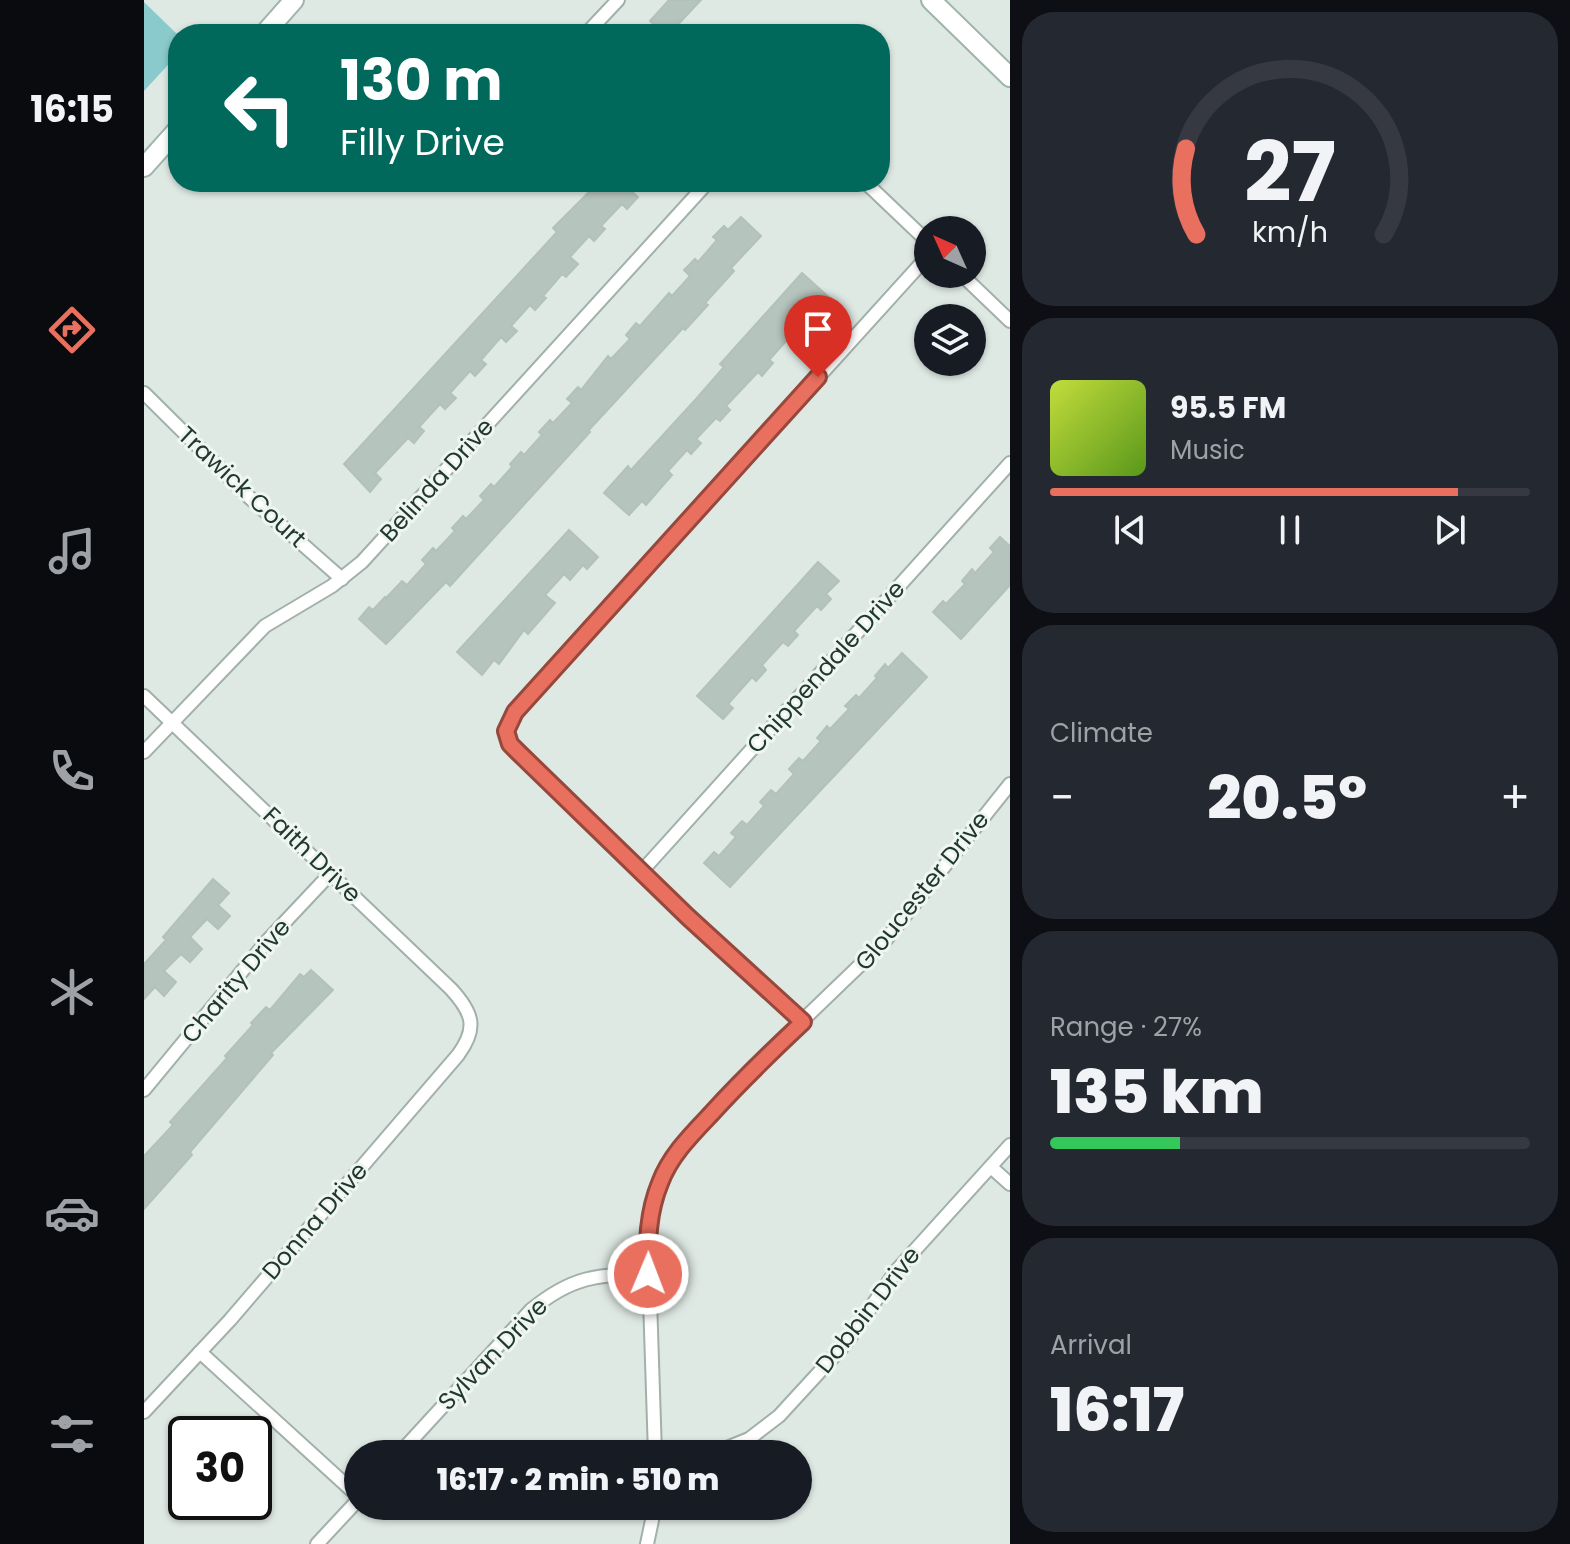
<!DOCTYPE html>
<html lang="en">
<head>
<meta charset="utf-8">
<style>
	:root { --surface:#171b24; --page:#242831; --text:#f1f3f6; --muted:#9ea1a6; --line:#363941; --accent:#e96f5e }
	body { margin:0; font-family:Poppins,sans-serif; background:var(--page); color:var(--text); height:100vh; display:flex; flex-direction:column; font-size:30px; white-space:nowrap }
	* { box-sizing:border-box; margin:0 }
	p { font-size:26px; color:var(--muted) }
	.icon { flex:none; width:44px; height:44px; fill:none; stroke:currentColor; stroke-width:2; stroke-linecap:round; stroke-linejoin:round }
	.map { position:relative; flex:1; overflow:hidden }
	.side { display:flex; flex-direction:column; gap:12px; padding:12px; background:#0d0f14; width:560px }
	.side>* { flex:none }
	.hud { position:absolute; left:24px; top:24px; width:722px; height:168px; border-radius:32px; box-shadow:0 2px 6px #0004; background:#00695c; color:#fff; overflow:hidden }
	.needle { width:52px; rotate:315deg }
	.buttons { position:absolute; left:770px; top:216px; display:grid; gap:16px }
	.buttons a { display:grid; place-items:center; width:72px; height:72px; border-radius:50%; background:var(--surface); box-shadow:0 2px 6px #0004; font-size:40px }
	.speed { position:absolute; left:24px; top:1416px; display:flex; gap:16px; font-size:40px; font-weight:700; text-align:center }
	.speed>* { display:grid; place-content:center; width:104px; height:104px; border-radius:50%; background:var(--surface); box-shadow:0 2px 6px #0004; line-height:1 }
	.speed .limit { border:4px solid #111; border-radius:12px; background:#fff; color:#111 }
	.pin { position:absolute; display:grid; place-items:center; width:68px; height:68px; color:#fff; margin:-82px -34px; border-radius:50% 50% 50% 0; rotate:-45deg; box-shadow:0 0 8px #0007 }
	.pin .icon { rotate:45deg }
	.me { position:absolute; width:88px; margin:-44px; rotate:1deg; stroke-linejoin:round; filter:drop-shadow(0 0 6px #0008) }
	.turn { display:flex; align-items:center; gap:28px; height:168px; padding:0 40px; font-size:36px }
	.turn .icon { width:104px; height:104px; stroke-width:2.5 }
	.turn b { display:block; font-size:56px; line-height:68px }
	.big { font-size:60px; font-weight:800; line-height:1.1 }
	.side .widget { flex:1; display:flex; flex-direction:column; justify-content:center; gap:12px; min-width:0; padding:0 28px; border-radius:32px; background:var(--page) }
	.side .dial { align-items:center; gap:0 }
	.dial svg { height:208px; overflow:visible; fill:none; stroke:var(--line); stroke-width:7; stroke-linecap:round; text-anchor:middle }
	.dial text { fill:var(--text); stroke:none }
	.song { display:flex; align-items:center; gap:24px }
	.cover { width:96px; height:96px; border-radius:12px; background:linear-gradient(135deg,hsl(70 70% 55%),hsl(90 70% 35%)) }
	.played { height:8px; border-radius:4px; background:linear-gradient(90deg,var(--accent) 85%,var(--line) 85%) }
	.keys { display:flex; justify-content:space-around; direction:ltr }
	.heat { display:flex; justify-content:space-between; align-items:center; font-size:44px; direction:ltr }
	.charge { height:12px; border-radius:6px; background:linear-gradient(90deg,#34c759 27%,var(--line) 0) }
	.trip { position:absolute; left:200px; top:1440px; width:468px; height:80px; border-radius:40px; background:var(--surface); box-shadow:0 2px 6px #0004; font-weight:800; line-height:80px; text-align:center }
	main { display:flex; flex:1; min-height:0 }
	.tab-bar { display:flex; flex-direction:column; width:144px; justify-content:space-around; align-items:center; background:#090b0e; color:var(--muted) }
	.tab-bar .icon { width:56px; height:56px }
	.tab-bar .active { color:var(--accent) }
	.tab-bar b { font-size:36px; color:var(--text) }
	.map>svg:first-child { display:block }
	.water { fill:#8acacc }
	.building { fill:#b5c4bc; stroke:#b2c2ba; stroke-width:2 }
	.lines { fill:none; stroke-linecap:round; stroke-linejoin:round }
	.minor-casing { stroke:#a2b0aa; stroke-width:16 }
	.secondary-casing { stroke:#9fb4aa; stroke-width:22 }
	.minor { stroke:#fff; stroke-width:12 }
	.secondary { stroke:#fff; stroke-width:18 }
	.route-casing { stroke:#97483d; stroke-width:20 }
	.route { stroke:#e96f5e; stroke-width:14 }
	.labels { text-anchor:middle; stroke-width:6; stroke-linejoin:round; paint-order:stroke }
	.street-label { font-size:24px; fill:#21382f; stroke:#eff6f2 }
</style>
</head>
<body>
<main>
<nav class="tab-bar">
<b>16:15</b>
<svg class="icon active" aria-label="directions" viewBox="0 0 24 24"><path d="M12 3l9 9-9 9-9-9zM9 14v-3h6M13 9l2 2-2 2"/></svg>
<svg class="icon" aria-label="music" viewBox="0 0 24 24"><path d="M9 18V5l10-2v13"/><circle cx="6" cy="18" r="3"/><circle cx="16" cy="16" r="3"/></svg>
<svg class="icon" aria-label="phone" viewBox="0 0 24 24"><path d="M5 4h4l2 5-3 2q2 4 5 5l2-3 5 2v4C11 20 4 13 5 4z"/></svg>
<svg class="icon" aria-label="climate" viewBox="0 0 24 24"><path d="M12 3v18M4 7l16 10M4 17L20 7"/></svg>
<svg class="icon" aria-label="car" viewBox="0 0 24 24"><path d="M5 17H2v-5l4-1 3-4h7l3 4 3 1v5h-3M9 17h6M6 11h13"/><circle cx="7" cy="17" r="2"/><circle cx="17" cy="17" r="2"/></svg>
<svg class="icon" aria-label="filters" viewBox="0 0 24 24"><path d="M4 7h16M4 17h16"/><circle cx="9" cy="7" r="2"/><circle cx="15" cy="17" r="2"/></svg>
</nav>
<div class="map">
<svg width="866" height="1544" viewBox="0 0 866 1544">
	<rect width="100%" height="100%" fill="#dfe9e4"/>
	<polygon class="water" points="0,2 34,35 34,54 0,91"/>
	<g class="building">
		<polygon points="525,0 557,0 525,34 520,34 506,21"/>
		<polygon points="455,182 477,182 494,197 483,209 478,204 457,226 461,229 450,241 445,236 426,257 434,264 422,277 418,274 399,296 402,298 391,310 386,305 367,326 373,331 362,342 357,337 337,360 342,364 331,376 326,371 306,393 312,398 301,409 296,404 275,427 280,431 270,443 264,438 231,473 237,479 226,492 200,464 413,232 409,228"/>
		<polygon points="597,217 617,236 587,268 590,271 561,303 564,305 541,330 539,328 444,431 446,432 306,586 302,582 242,644 215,619 225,607 229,610 241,597 242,598 258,581 263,585 282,564 278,560 289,548 292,551 311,531 308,528 319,516 322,519 340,500 336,496 347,484 350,487 368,467 366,464 377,452 380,455 398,435 395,432 406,420 409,423 428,403 423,399 434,387 437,390 464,356 467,359 486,339 482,335 492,323 496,326 525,293 528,296 546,276 540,270 551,259 554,262 573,240 569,237 580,226 584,230"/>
		<polygon points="658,273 687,299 676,311 672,307 654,328 658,331 647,343 643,340 625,360 629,363 618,376 614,372 582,406 586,410 576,421 572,418 552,439 557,443 547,454 543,450 524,471 528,475 502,505 498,501 485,515 460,493 484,466 487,470 552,399 580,367 576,364"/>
		<polygon points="425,530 454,557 443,569 439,565 426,580 420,574 401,595 411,603 384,634 380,630 355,664 350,660 338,675 313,652"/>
		<polygon points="856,537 866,546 866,585 817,639 789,612 799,601 802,604 821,584 818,581 828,569 831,573 850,552 846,548"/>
		<polygon points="674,562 695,581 682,594 687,599 677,610 673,606 650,631 654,635 644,646 639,642 618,665 622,670 612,681 608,677 584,704 589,708 579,719 553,696"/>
		<polygon points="758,653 783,677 586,887 560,863 570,852 575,856 592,837 587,833 598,821 603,825 620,806 616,802 627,790 632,794 650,774 645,769 655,758 659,761 677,741 673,738 683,726 686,729 705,709 701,706 712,695 715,698 733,678 731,676 741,664 744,668"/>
		<polygon points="69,879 85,893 74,905 86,916 74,929 63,919 46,937 58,949 46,962 37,954 20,971 32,982 20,996 11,987 0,999 0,964 22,940 19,937"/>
		<polygon points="167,970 189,990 127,1053 129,1055 46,1152 48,1155 0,1209 0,1156 29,1125 26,1122 83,1058 81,1056 109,1025 107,1023 122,1007 126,1010 156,974 160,977"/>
	</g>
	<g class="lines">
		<g class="minor-casing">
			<g id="minor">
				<polyline points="442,34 474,0"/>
				<polyline points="721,182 784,242"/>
				<polyline points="817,274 866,321"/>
				<polyline points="0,393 106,498 198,579"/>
				<path d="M0,696L307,989C329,1013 334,1028 314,1055L86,1320L0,1412"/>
				<polyline points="0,752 121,626 188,586 218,562 564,182"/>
				<polyline points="498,871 866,463"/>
				<polyline points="659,1022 544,917 375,753 366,744 362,731 371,712 784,256"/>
				<polyline points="0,1090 123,941 187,873"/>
				<polyline points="847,1167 866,1184"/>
				<polyline points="56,1352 214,1496"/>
				<path d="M255,1454L387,1310C427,1277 453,1274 504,1274"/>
				<polyline points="511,1454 504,1237 509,1202 516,1183 535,1149 606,1071 740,942 866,784"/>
				<polyline points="568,1454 605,1439 635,1416 703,1342 752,1271 866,1145"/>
				<polyline points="173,1544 214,1500"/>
				<polyline points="503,1544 511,1506"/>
			</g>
		</g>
		<g class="secondary-casing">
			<g id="secondary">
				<polyline points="787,0 866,77"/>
				<polyline points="120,34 150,0"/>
				<polyline points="0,167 34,129"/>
			</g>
		</g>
		<use href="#minor" class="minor"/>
		<use href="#secondary" class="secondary"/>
	</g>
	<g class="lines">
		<g class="route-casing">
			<path id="route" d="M504,1274C503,1243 504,1212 516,1183C526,1156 547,1135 567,1114C596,1082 627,1052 659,1022L544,917L375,753L366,744L362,731L371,712L674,377"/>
		</g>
		<use href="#route" class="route"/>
	</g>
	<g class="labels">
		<g class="street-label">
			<text transform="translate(293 480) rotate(-48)" y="8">Belinda Drive</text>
			<text transform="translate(98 487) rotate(43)" y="8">Trawick Court</text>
			<text transform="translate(682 667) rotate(-48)" y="8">Chippendale Drive</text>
			<text transform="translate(168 855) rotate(44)" y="8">Faith Drive</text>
			<text transform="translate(778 891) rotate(-51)" y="8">Gloucester Drive</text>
			<text transform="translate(92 981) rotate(-50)" y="8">Charity Drive</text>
			<text transform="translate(171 1221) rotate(-49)" y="8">Donna Drive</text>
			<text transform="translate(724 1310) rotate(-52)" y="8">Dobbin Drive</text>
			<text transform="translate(349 1354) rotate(-46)" y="8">Sylvan Drive</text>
		</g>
	</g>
</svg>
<div class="buttons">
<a><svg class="needle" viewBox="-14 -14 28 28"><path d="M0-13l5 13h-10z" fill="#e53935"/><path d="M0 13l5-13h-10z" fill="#9ea1a6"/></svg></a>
<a><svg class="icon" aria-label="layers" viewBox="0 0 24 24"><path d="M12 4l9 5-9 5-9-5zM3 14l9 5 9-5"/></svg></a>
</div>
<div class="speed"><div class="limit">30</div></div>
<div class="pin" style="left:674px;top:377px;background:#d93025"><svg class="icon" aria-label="arrive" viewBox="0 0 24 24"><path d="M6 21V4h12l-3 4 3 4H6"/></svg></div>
<svg class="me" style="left:504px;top:1274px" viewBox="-20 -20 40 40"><circle r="17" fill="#e96f5e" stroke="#fff" stroke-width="3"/><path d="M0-11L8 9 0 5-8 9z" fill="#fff"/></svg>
<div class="trip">16:17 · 2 min · 510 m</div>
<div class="hud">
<div class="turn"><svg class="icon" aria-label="left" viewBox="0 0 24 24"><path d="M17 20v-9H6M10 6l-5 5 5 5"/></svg><div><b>130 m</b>Filly Drive</div></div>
</div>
</div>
<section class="side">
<div class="widget dial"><svg viewBox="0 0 100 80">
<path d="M14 69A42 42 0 1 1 86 69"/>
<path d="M14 69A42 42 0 0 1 10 36" stroke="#e96f5e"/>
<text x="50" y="56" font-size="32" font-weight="700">27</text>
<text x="50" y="72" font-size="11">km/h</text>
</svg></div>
<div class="widget">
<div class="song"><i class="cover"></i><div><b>95.5 FM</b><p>Music</p></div></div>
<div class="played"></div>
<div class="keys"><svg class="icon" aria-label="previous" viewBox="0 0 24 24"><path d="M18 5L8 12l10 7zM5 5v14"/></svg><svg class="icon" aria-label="pause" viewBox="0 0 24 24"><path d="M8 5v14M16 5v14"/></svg><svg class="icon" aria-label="next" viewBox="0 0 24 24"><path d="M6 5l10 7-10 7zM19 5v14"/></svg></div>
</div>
<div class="widget"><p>Climate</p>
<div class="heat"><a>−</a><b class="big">20.5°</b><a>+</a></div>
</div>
<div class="widget"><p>Range · 27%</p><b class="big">135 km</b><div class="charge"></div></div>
<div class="widget"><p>Arrival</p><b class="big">16:17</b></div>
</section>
</main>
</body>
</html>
